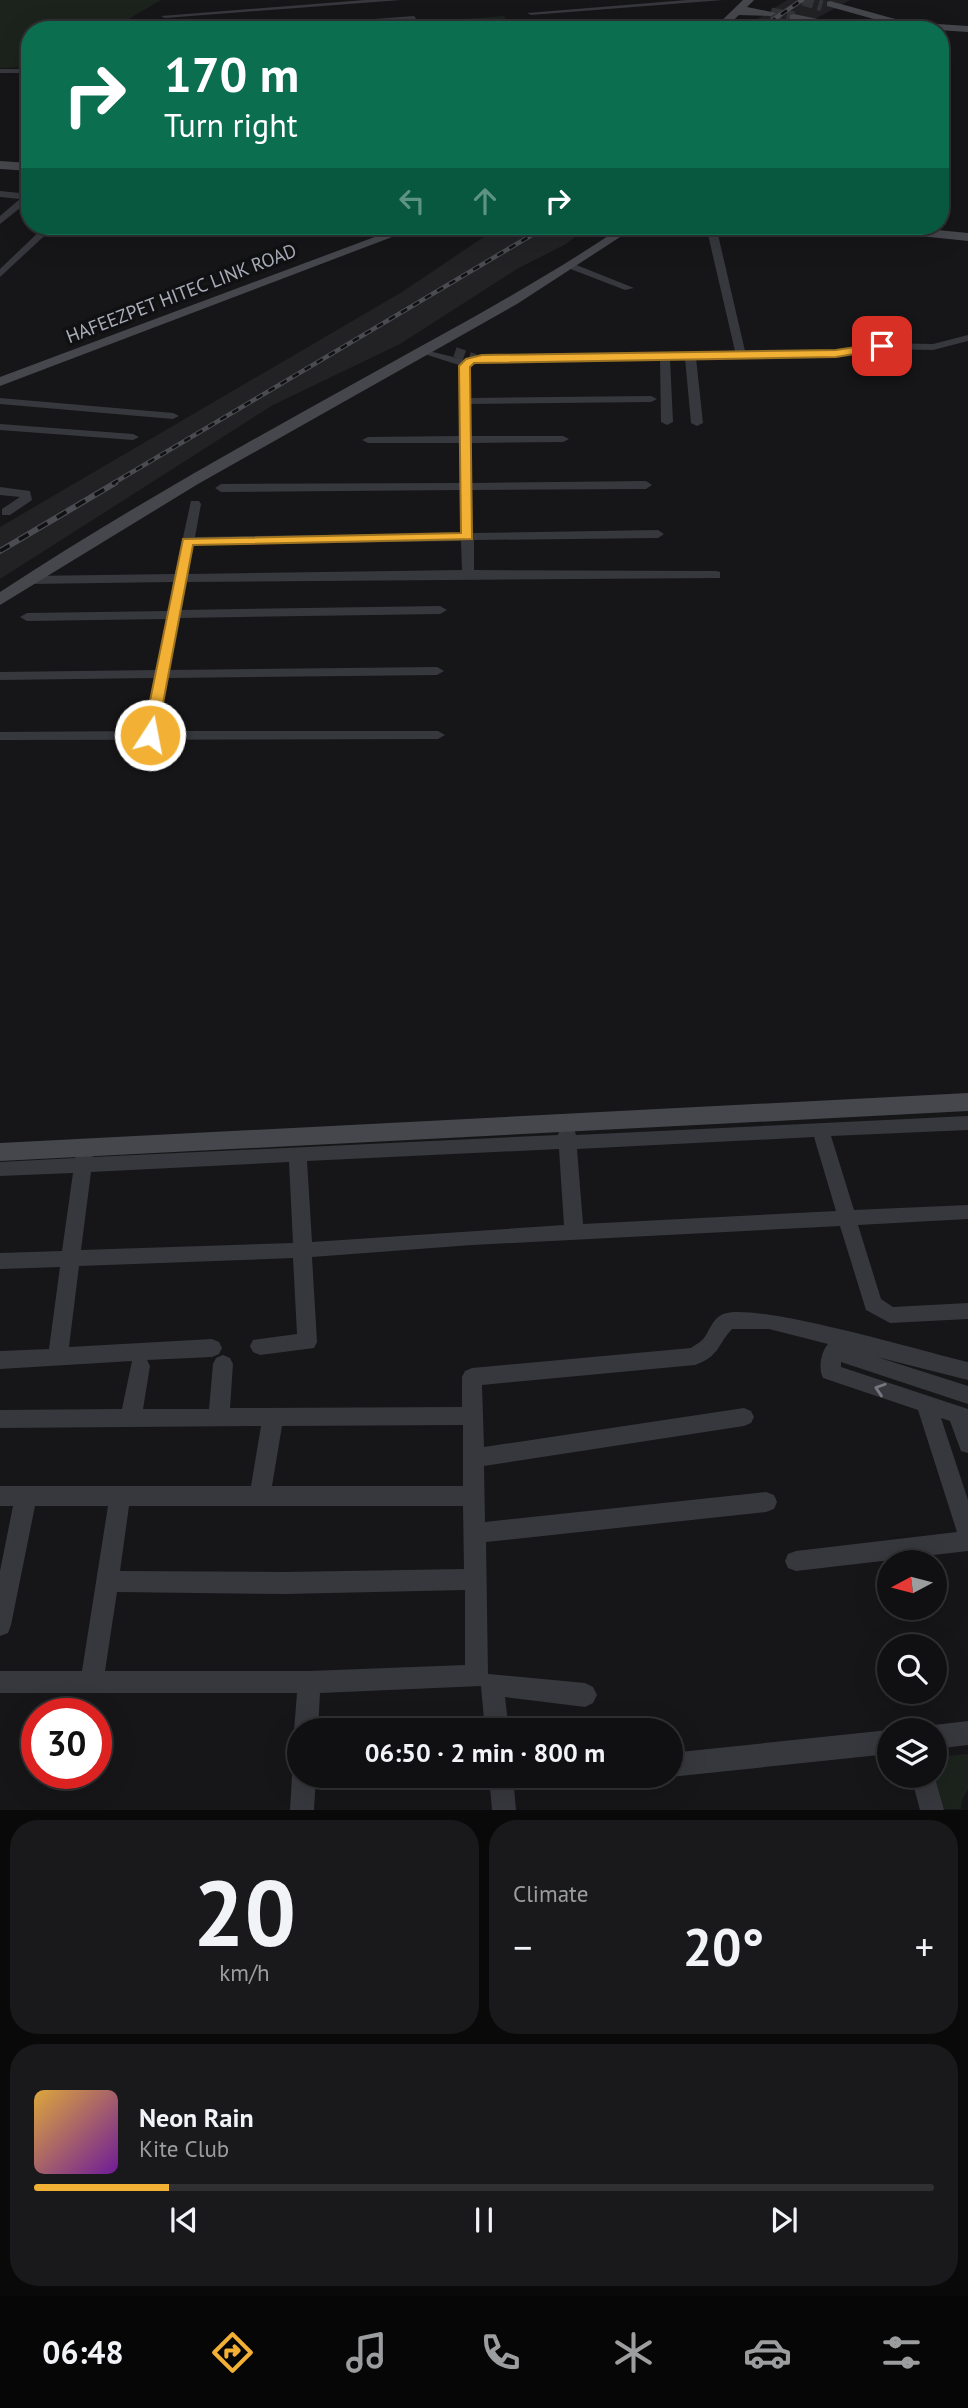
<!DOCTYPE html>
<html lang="en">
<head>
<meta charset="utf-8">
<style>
	:root { --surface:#101012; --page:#19191b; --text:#f1f3f6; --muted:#9c9d9f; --line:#303032; --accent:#f2b134 }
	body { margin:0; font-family:"PT Sans",sans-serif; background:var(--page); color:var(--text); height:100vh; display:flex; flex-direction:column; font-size:26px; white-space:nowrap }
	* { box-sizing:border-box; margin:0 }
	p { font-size:23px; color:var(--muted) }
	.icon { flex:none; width:38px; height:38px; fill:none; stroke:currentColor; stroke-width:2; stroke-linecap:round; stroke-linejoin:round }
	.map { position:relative; height:1810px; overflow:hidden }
	.drawer { display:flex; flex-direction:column; gap:10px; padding:10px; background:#09090a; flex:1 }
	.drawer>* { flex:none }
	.banner { position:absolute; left:21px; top:21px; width:928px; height:214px; border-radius:28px; box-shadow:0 7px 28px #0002,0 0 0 2px var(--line); background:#0b6e4f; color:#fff; overflow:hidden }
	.needle { width:46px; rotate:263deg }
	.controls { position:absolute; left:877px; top:1550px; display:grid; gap:14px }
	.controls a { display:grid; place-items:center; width:70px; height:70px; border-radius:50%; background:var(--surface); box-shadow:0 7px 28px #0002,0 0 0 2px var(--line); font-size:35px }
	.speed { position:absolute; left:21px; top:1698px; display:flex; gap:14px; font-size:35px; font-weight:700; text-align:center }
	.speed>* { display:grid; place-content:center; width:91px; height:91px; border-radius:50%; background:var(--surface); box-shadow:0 7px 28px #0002,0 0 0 2px var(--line); line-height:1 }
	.speed .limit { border:10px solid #d22; background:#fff; color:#111 }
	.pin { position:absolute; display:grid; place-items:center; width:60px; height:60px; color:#fff; margin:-30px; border-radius:14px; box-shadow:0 4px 10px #0006 }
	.me { position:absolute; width:77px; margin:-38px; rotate:11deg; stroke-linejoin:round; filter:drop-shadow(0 0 5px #0008) }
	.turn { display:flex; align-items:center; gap:24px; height:147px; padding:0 28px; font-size:32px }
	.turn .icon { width:91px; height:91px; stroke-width:2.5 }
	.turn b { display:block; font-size:49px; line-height:60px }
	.lanes { display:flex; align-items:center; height:66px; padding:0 28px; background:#0003; justify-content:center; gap:35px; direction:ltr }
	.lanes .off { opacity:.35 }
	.big { font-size:52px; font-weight:700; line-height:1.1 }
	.drawer .widget { flex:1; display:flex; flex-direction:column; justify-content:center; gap:10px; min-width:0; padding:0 24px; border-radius:28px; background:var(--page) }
	.drawer .dial { align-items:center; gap:0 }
	.dial b { font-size:91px; line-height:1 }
	.song { display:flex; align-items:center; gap:21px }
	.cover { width:84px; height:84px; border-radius:10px; background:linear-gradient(135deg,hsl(40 70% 55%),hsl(280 70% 35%)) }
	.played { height:7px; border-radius:4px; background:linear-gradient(90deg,var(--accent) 15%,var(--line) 15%) }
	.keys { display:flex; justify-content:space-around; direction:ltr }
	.heat { display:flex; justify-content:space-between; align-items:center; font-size:38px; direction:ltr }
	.drawer .tiles { flex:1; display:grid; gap:10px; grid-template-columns:1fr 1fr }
	.widget:last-child { grid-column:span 2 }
	.trip { position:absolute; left:287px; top:1718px; width:396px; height:70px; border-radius:35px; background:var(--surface); box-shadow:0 7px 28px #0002,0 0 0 2px var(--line); font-weight:700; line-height:70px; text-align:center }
	.dock { display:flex; height:112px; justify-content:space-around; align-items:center; background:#060607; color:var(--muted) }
	.dock .icon { width:49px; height:49px }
	.dock .on { color:var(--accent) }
	.dock b { font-size:32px; color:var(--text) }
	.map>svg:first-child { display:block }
	.built { fill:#222225 }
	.green { fill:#1c231d }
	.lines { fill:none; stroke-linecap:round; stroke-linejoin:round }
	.street-tunnel { stroke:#333438; stroke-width:10; stroke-dasharray:10 5; stroke-linecap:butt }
	.secondary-tunnel { stroke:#333438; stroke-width:11; stroke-dasharray:11 5; stroke-linecap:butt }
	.street { fill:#37383d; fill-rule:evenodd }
	.secondary { fill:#45474d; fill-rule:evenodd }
	.rail-far1-casing { stroke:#4a4c52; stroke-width:4.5 }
	.rail-casing { stroke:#4a4c52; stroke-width:6 }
	.rail-far1 { stroke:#111113; stroke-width:2.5; stroke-dasharray:7; stroke-linecap:butt }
	.rail { stroke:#111113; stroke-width:3.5; stroke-dasharray:11; stroke-linecap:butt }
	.oneway { stroke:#757881 }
	.route { fill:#f2b134; stroke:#9d7322; stroke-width:2 }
	.labels { text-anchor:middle; stroke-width:7; stroke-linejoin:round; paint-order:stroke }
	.far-street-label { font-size:19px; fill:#a8adb8; stroke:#111113 }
</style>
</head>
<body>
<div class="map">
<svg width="968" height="1810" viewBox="0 0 968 1810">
	<rect width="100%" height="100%" fill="#161618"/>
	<g class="built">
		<polygon points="787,0 850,0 795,30 740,30"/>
		<polygon points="500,226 590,226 566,244 517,269 400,344 273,405 0,579 0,527 402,292"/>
	</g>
	<g class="green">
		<polygon points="0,0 161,0 110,30 30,30 30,67 0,68"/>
		<polygon points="504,16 508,23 428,29 424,22"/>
		<polygon points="968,1754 968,1789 962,1800 961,1809 939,1809 935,1773 946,1756"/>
	</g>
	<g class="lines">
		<polyline class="street-tunnel" points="455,352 475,359"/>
		<g class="secondary-tunnel">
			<polyline points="803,0 822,6"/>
			<polyline points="771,13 794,17"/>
		</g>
		<g class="street">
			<polygon points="365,0 401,0 165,18 161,16"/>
			<polygon points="687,0 723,0 531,15 527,13"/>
			<polygon points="414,16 417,20 265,30 227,30"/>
			<rect x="0" y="69" width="30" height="4"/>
			<polygon points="0,191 30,194 30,200 0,224 0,216 20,199 0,197"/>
			<polygon points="45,226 55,226 0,277 0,269"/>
			<path d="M706,226H716L745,351L836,350L882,343L933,344L968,335V341L933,350L882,349L836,356L696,358L703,423L697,426L691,423L685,358L670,359L673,422L667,425L661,422L660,359L483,361L469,367L470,398L651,396L657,399L651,402L470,404L471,436H563L569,439L563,442L471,443L472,483L646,481L652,485L646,489L472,490L473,533L658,530L664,534L658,538L474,540V570L716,571L720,572V578L186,582L181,610L440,606L447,610L440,614L179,618L169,670L437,667L444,671L437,675L168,678L158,731H438L445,735L438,739L0,740V732L144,731L154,678L0,680V672L156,670L166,619L27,621L20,617L27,613L168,611L173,582L29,584L23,580L29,576L175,574L191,501H199L201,504L195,537L461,533L460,490L221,492L215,488L221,484L460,483V443H368L362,440L368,437L460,436L459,365L421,353V349L465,360L483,355L735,351ZM461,541L462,570L188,574L193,545Z"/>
			<polygon points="568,264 574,264 634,288 625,290 568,268"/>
			<polygon points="0,398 173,413 179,416 173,419 0,404"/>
			<polygon points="0,424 133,434 139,437 133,440 0,430"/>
			<polygon points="0,487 30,491 32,500 10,515 2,515 2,509 20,497 0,495"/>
			<path d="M968,1116V1130L831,1136L854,1210L968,1205V1219L858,1225L881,1299L893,1307L968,1303V1319L890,1323L866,1310L840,1226L472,1245L312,1257L317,1342L314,1348L260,1355L253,1352L250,1346L253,1340L297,1334L293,1258L79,1266L69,1347L212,1339L219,1342L222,1348L219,1354L212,1357L147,1360L150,1366L143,1409H209L213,1364L216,1358L223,1355L230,1358L233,1364L230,1408L462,1407V1377L465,1371L472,1368L691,1348C695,1345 701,1342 704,1338C710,1330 712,1319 723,1314C755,1301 925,1352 968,1362V1380L877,1357L968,1386V1404L841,1362V1367L968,1409V1453L961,1451L950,1421L941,1418L968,1500V1551L796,1571L788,1568L785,1561L788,1554L796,1551L957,1532L918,1410L823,1378C818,1368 821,1352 828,1344L769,1329H732C717,1345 720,1356 695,1365L482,1385L484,1447L744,1408L751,1411L754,1417L751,1423L744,1426L484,1466L485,1522L766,1492L774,1495L777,1502L774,1509L766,1512L486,1542L488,1674L585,1683L593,1687L597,1695L593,1703L585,1707L505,1697L509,1731H485L481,1686L320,1693L318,1731H299V1740L294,1731L297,1693H0V1671H82L108,1506H35L11,1625L8,1633L0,1636V1571L13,1506H0V1486H251L261,1426L0,1428V1410L122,1409L132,1361L0,1369V1351L49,1349L60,1267L0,1269V1253L62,1251L73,1173L0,1176V1162L75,1158L78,1150L84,1148L90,1150L93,1157L558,1135L561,1125L567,1123L573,1125L576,1135ZM814,1137L836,1211L583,1224L577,1149ZM559,1149L564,1225L312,1242L307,1161ZM289,1162L293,1243L81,1250L91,1172ZM463,1425V1486H272L282,1426ZM129,1506H463L464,1569L285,1572L120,1571ZM465,1590V1665L309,1671H105L117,1592L285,1594Z"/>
			<polygon points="968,1721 968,1745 934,1749 934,1731 925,1731 934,1725"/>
			<polygon points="889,1730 889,1754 670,1777 669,1776 670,1753"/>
			<polygon points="299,1766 299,1776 316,1776 314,1810 290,1810 292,1776 296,1768"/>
			<polygon points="489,1776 513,1776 516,1810 492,1810"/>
			<polygon points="911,1776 934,1775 944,1810 920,1810"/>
		</g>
		<g class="secondary">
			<polygon points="743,0 754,0 747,7 776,13 771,16 739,15 723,30 712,30"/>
			<polygon points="830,1 906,22 968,26 968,32 906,28 827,6 827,2"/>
			<polygon points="794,14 832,22 827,25 790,19 790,15"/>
			<polygon points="838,21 874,27 879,30 841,27 828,30"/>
			<polygon points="0,161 30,163 30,171 0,169"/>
			<polygon points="404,226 421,226 0,386 0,377"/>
			<path d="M623,226H637L517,304L198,484L0,605V592C123,511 252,440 380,369C463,323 545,279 623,226Z"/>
			<polygon points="856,226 896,226 968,233 968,241 862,230"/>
			<polygon points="968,1093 968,1111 0,1161 0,1143"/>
		</g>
		<g class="rail-far1-casing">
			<g id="rail-far1">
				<polyline points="758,30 802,0"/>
				<polyline points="112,484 547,226"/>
			</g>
		</g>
		<g class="rail-casing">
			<polyline id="rail" points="0,551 115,483"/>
		</g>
		<use href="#rail-far1" class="rail-far1"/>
		<use href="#rail" class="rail"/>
	</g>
	<defs><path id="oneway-chevron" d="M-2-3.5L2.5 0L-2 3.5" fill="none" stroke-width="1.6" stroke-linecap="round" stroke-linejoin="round" transform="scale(1.75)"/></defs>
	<use class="oneway" href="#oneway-chevron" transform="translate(880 1389) rotate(-162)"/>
	<polygon class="route" points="882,343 887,346 885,349 836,357 474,363 470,367 472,539 193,545 157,735 150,739 143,735 183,539 461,533 459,366 466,359 482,355 836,350"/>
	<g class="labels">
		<g class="far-street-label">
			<text transform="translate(181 293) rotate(-21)" y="7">HAFEEZPET HITEC LINK ROAD</text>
		</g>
	</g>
</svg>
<div class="controls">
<a><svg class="needle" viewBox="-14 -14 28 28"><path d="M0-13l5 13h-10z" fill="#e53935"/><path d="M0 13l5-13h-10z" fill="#9c9d9f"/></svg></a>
<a><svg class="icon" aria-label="search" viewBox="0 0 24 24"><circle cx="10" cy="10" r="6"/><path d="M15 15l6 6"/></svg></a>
<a><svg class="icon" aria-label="layers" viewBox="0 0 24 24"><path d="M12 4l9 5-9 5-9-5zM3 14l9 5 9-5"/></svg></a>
</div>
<div class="speed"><div class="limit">30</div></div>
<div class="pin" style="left:882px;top:346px;background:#d93025"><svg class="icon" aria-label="arrive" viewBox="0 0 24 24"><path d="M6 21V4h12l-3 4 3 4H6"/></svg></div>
<svg class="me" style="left:150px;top:735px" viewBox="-20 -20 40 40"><circle r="17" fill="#f2b134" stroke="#fff" stroke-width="3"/><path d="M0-11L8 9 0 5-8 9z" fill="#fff"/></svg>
<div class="trip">06:50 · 2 min · 800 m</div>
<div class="banner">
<div class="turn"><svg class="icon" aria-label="right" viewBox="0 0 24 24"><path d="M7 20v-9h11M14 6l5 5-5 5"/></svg><div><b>170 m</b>Turn right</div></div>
<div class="lanes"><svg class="icon off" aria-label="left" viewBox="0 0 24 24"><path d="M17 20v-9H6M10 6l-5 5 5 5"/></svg><svg class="icon off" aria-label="ahead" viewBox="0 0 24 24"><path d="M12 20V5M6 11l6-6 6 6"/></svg><svg class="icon" aria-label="right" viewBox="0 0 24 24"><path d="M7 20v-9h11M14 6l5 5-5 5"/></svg></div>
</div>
</div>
<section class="drawer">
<div class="tiles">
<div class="widget dial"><b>20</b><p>km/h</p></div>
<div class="widget"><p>Climate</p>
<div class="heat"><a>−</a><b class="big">20°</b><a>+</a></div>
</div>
<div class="widget">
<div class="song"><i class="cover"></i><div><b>Neon Rain</b><p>Kite Club</p></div></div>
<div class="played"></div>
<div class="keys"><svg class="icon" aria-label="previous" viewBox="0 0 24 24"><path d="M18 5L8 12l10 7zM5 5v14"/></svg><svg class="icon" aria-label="pause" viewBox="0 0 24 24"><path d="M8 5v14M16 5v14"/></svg><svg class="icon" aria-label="next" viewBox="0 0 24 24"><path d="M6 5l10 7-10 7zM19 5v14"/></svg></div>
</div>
</div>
</section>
<nav class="dock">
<b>06:48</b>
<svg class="icon on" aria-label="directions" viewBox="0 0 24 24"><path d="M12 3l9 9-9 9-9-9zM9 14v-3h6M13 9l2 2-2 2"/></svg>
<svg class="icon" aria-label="music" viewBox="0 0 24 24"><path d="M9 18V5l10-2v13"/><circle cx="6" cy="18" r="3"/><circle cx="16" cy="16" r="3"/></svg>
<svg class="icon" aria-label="phone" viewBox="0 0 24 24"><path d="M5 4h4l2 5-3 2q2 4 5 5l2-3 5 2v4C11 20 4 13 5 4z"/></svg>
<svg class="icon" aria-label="climate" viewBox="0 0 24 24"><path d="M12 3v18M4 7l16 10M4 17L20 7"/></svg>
<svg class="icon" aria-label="car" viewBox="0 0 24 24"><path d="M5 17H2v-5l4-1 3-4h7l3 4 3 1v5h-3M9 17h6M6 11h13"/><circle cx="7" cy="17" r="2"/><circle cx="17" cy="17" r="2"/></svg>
<svg class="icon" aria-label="filters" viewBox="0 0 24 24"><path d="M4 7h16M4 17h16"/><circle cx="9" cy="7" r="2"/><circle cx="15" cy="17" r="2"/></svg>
</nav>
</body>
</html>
